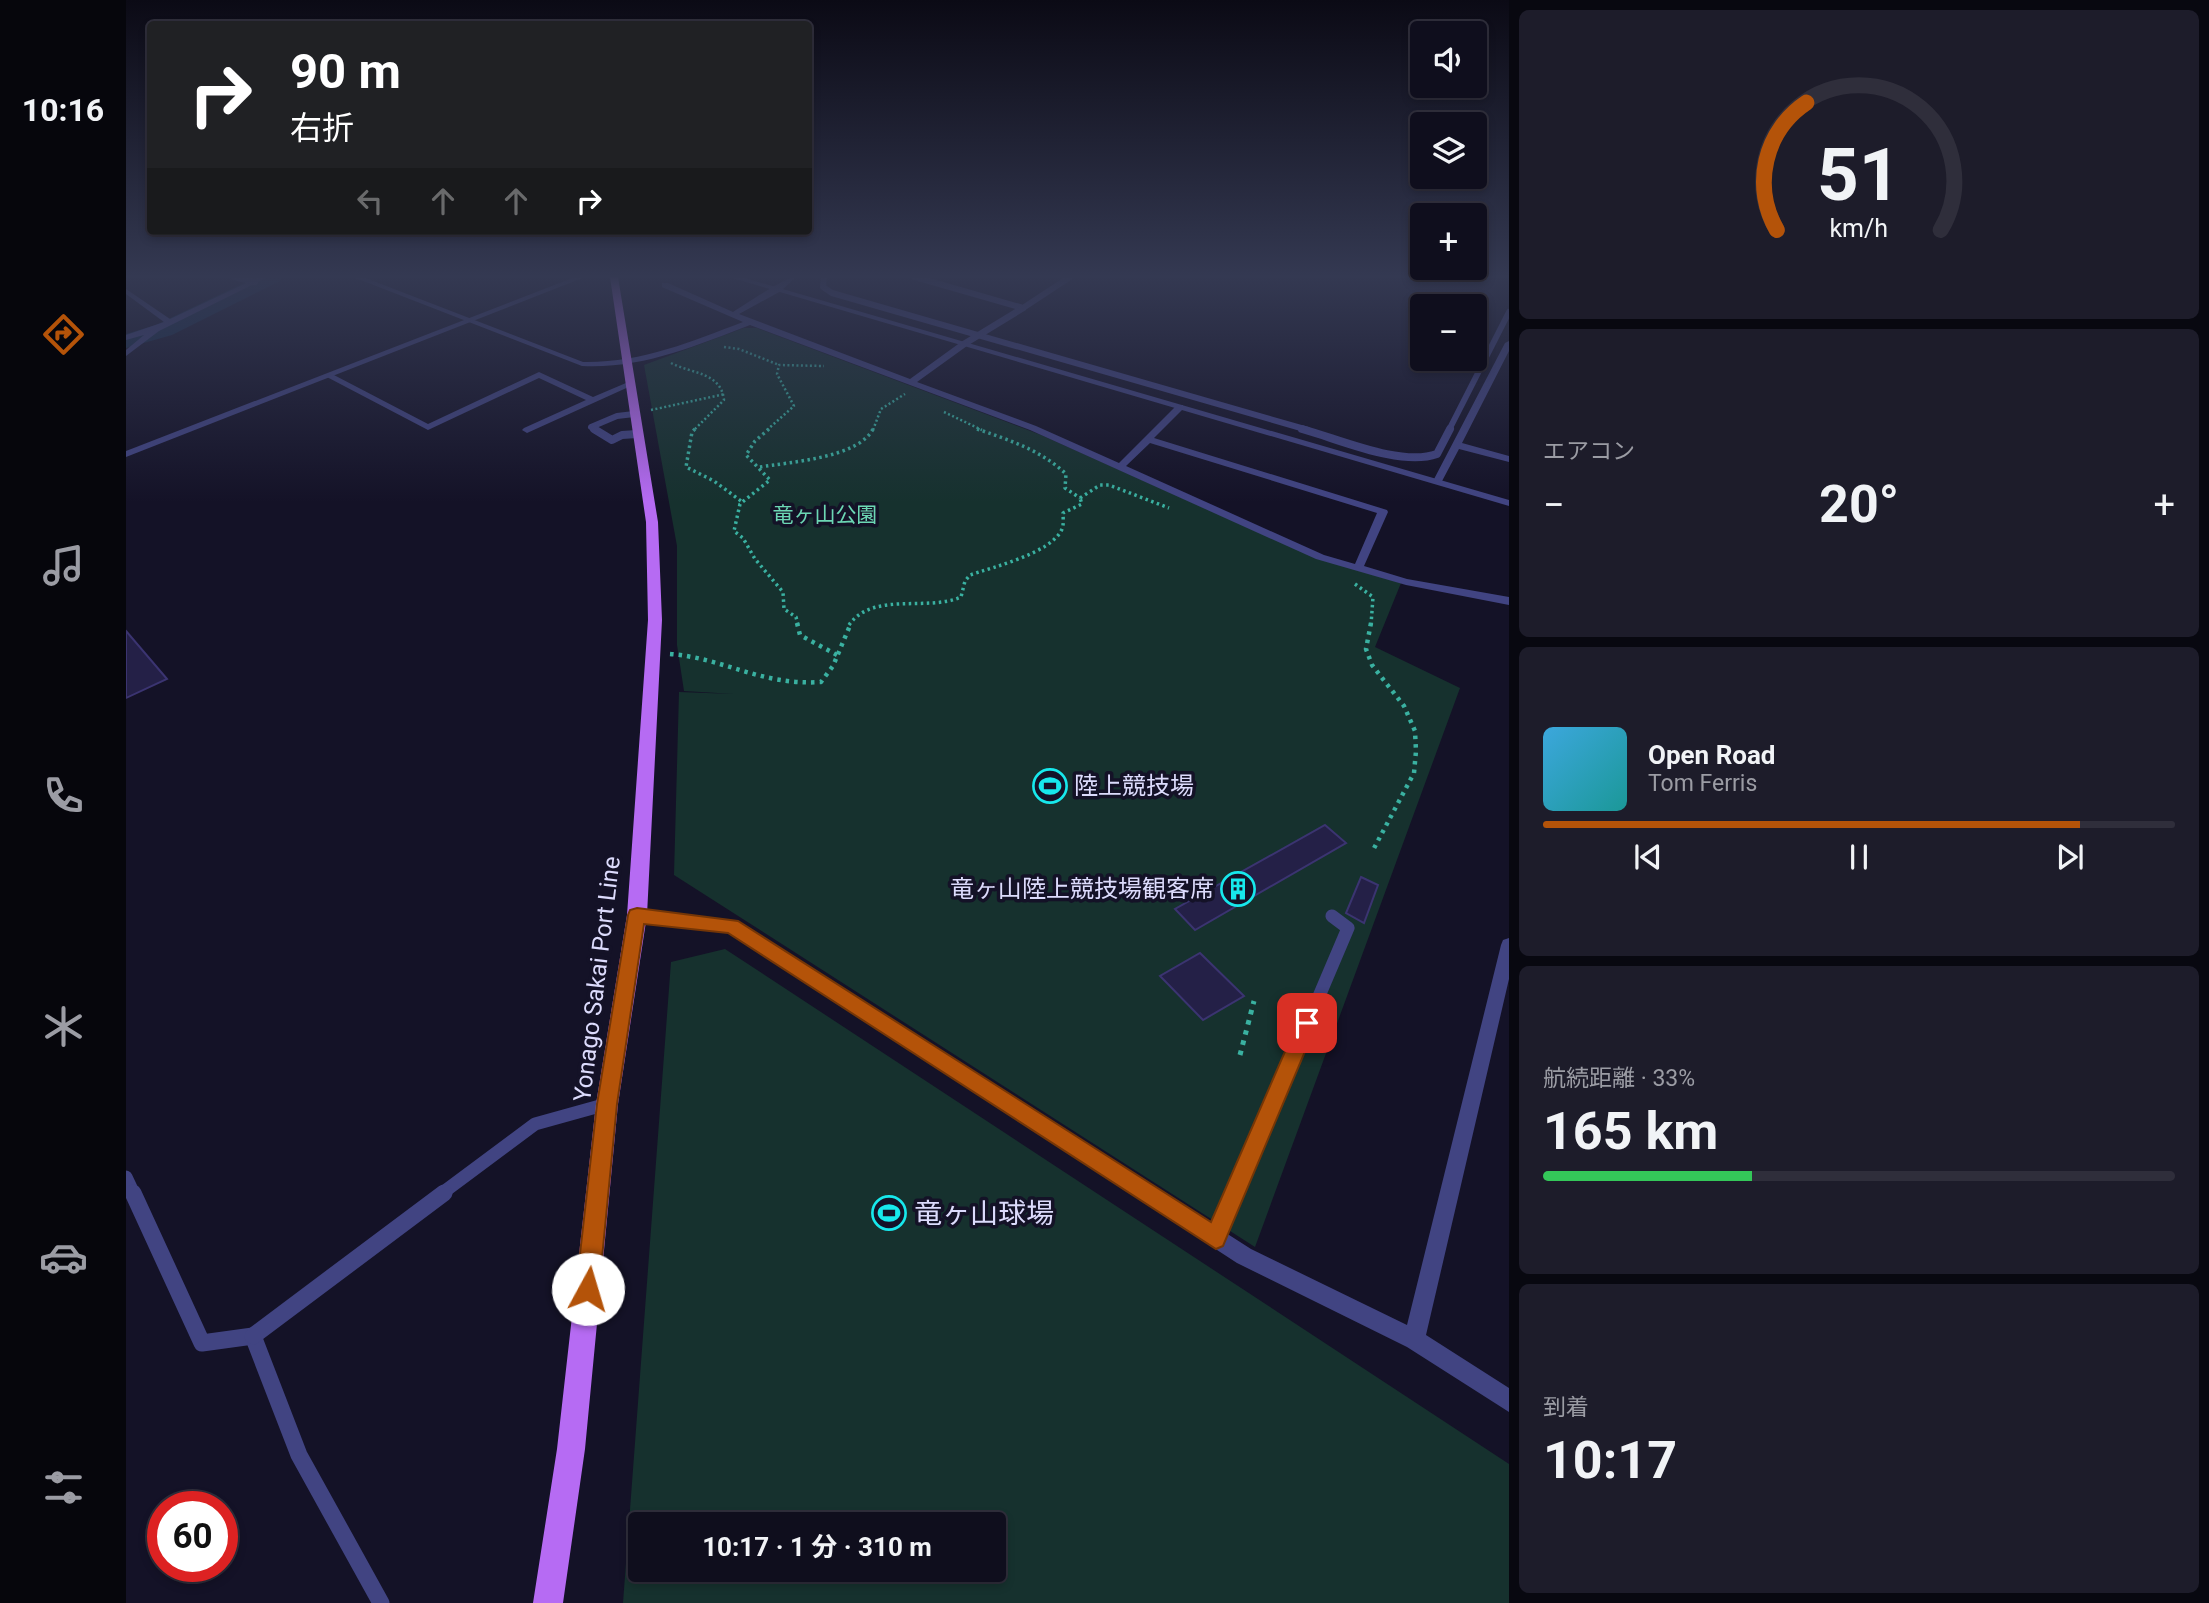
<!DOCTYPE html>
<html lang="ja">
<head>
<meta charset="utf-8">
<style>
	:root { --surface:#0f0e1d; --page:#1d1c2a; --text:#f1f3f6; --muted:#9b9ca4; --line:#2f2e3b; --accent:#b45309 }
	body { margin:0; font-family:Roboto,"Noto Sans JP",sans-serif; background:var(--page); color:var(--text); height:100vh; display:flex; flex-direction:column; font-size:26px; white-space:nowrap }
	* { box-sizing:border-box; margin:0 }
	p { font-size:23px; color:var(--muted) }
	.icon { flex:none; width:38px; height:38px; fill:none; stroke:currentColor; stroke-width:2; stroke-linecap:round; stroke-linejoin:round }
	.map { position:relative; flex:1; overflow:hidden }
	.side { display:flex; flex-direction:column; gap:10px; padding:10px; background:#080810; width:700px }
	.side>* { flex:none }
	.hud { position:absolute; left:21px; top:21px; width:665px; height:214px; border-radius:7px; box-shadow:0 4px 10px #0003,0 0 0 2px var(--line); background:#202124; color:#fff; overflow:hidden }
	.tools { position:absolute; left:1284px; top:21px; display:grid; gap:14px }
	.tools a { display:grid; place-items:center; width:77px; height:77px; border-radius:7px; background:var(--surface); box-shadow:0 4px 10px #0003,0 0 0 2px var(--line); font-size:35px }
	.speed { position:absolute; left:21px; top:1491px; display:flex; gap:14px; font-size:35px; font-weight:700; text-align:center }
	.speed>* { display:grid; place-content:center; width:91px; height:91px; border-radius:50%; background:var(--surface); box-shadow:0 4px 10px #0003,0 0 0 2px var(--line); line-height:1 }
	.speed .limit { border:10px solid #d22; background:#fff; color:#111 }
	.pin { position:absolute; display:grid; place-items:center; width:60px; height:60px; color:#fff; margin:-30px; border-radius:14px; box-shadow:0 4px 10px #0006 }
	.me { position:absolute; width:77px; margin:-38px; rotate:6deg; stroke-linejoin:round; filter:drop-shadow(0 0 5px #0008) }
	.turn { display:flex; align-items:center; gap:24px; height:147px; padding:0 28px; font-size:32px }
	.turn .icon { width:91px; height:91px; stroke-width:2.5 }
	.turn b { display:block; font-size:49px; line-height:60px }
	.lanes { display:flex; align-items:center; height:66px; padding:0 28px; background:#0003; justify-content:center; gap:35px; direction:ltr }
	.lanes .off { opacity:.35 }
	.big { font-size:52px; font-weight:700; line-height:1.1 }
	.side .card { flex:1; display:flex; flex-direction:column; justify-content:center; gap:10px; min-width:0; padding:0 24px; border-radius:10px; background:var(--page) }
	.side .dial { align-items:center; gap:0 }
	.dial svg { height:182px; overflow:visible; fill:none; stroke:var(--line); stroke-width:7; stroke-linecap:round; text-anchor:middle }
	.dial text { fill:var(--text); stroke:none }
	.song { display:flex; align-items:center; gap:21px }
	.cover { width:84px; height:84px; border-radius:10px; background:linear-gradient(135deg,hsl(200 70% 55%),hsl(180 70% 35%)) }
	.played { height:7px; border-radius:4px; background:linear-gradient(90deg,var(--accent) 85%,var(--line) 85%) }
	.keys { display:flex; justify-content:space-around; direction:ltr }
	.heat { display:flex; justify-content:space-between; align-items:center; font-size:38px; direction:ltr }
	.charge { height:10px; border-radius:5px; background:linear-gradient(90deg,#34c759 33%,var(--line) 0) }
	.trip { position:absolute; left:502px; top:1512px; width:378px; height:70px; border-radius:7px; background:var(--surface); box-shadow:0 4px 10px #0003,0 0 0 2px var(--line); font-weight:700; line-height:70px; text-align:center }
	main { display:flex; flex:1; min-height:0 }
	.menu { display:flex; flex-direction:column; width:126px; justify-content:space-around; align-items:center; background:#06060c; color:var(--muted) }
	.menu .icon { width:49px; height:49px }
	.menu .current { color:var(--accent) }
	.menu b { font-size:32px; color:var(--text) }
	.map>svg:first-child { display:block }
	.green { fill:#16312e; fill-rule:evenodd }
	.lines { fill:none; stroke-linecap:round; stroke-linejoin:round }
	.river { fill:#132c4a; fill-rule:evenodd }
	.building { fill:#242047; stroke:#3b3471; stroke-width:2 }
	.path-far3 { stroke:#3ab1a1; stroke-width:2.5; stroke-dasharray:2 2.5; stroke-linecap:butt }
	.path-far2 { stroke:#3ab1a1; stroke-width:3.5; stroke-dasharray:2.5 3.5; stroke-linecap:butt }
	.path-far1 { stroke:#3ab1a1; stroke-width:4.5; stroke-dasharray:3.5 5; stroke-linecap:butt }
	.path { stroke:#3ab1a1; stroke-width:5; stroke-dasharray:4.5 6; stroke-linecap:butt }
	.service-far3 { stroke:#414482; stroke-width:6 }
	.service-far2 { stroke:#414482; stroke-width:8 }
	.service-far1 { stroke:#414482; stroke-width:13 }
	.service { stroke:#414482; stroke-width:17 }
	.minor { fill:#414482; fill-rule:evenodd }
	.tertiary { fill:#414482; fill-rule:evenodd }
	.primary { fill:#b66bf3; fill-rule:evenodd }
	.route { fill:#b45309; stroke:#753606; stroke-width:2 }
	.labels { text-anchor:middle; stroke-width:7; stroke-linejoin:round; paint-order:stroke }
	.far-park-label { font-size:21px; fill:#6cd7b4; stroke:#141227 }
	.poi-label { font-size:24px; fill:#dcdbfc; stroke:#141227; text-anchor:start }
	.street-label { font-size:24px; fill:#dcdbfc; stroke:#141227 }
	.near-poi-label { font-size:28px; fill:#dcdbfc; stroke:#141227; text-anchor:start }
</style>
</head>
<body>
<main>
<nav class="menu">
<b>10:16</b>
<svg class="icon current" aria-label="directions" viewBox="0 0 24 24"><path d="M12 3l9 9-9 9-9-9zM9 14v-3h6M13 9l2 2-2 2"/></svg>
<svg class="icon" aria-label="music" viewBox="0 0 24 24"><path d="M9 18V5l10-2v13"/><circle cx="6" cy="18" r="3"/><circle cx="16" cy="16" r="3"/></svg>
<svg class="icon" aria-label="phone" viewBox="0 0 24 24"><path d="M5 4h4l2 5-3 2q2 4 5 5l2-3 5 2v4C11 20 4 13 5 4z"/></svg>
<svg class="icon" aria-label="climate" viewBox="0 0 24 24"><path d="M12 3v18M4 7l16 10M4 17L20 7"/></svg>
<svg class="icon" aria-label="car" viewBox="0 0 24 24"><path d="M5 17H2v-5l4-1 3-4h7l3 4 3 1v5h-3M9 17h6M6 11h13"/><circle cx="7" cy="17" r="2"/><circle cx="17" cy="17" r="2"/></svg>
<svg class="icon" aria-label="filters" viewBox="0 0 24 24"><path d="M4 7h16M4 17h16"/><circle cx="9" cy="7" r="2"/><circle cx="15" cy="17" r="2"/></svg>
</nav>
<div class="map">
<svg width="1383" height="1603" viewBox="0 0 1383 1603">
	<rect width="100%" height="100%" fill="#141227"/>
	<g class="green">
		<polygon points="618,328 631,328 915,435 1191,558 1275,583 1249,647 1334,688 1129,1247 548,875 553,692 608,694 558,691 551,645 551,546 518,365"/>
		<path d="M599,949L1383,1464V1603H497L545,962ZM514,1524H868V1570H514Z"/>
	</g>
	<g class="lines">
		<polygon class="river" points="130,277 157,277 154,281 46,335 0,348 0,334 30,325"/>
	</g>
	<g class="building">
		<polygon points="0,631 41,679 0,698"/>
		<polygon points="1199,825 1220,843 1069,930 1049,909"/>
		<polygon points="1235,877 1252,885 1238,923 1220,913"/>
		<polygon points="1074,953 1118,996 1077,1020 1034,976"/>
	</g>
	<g class="lines">
		<g class="path-far3">
			<polyline points="598,347 613,349 653,365"/>
			<path d="M545,363C566,374 595,372 598,400L568,430"/>
			<polyline points="525,410 599,394"/>
			<polyline points="818,412 856,430"/>
			<polyline points="641,430 668,406 651,374 653,365 698,366"/>
			<polyline points="747,430 755,409 779,394"/>
		</g>
		<g class="path-far2">
			<polyline points="569,429 566,432 560,467 588,481 615,501"/>
			<polyline points="643,429 629,441 620,455 644,480 614,504 608,531 617,538 629,559 657,592 658,609 670,617 672,625"/>
			<path d="M851,429C883,440 915,450 940,474L939,488L954,498"/>
			<path d="M634,467C664,462 732,458 747,429"/>
			<polyline points="954,498 974,485 983,485 1043,508"/>
			<polyline points="1229,584 1247,597 1245,625"/>
			<path d="M723,625C747,591 801,612 835,597L839,581L844,575C867,567 926,553 936,529C938,524 937,518 937,513L956,504L954,498"/>
		</g>
		<g class="path-far1">
			<polyline points="671,623 674,635 711,655"/>
			<polyline points="1245,623 1240,649 1246,665 1278,706 1289,731 1290,751 1288,773 1246,852"/>
			<path d="M544,654C598,658 635,686 695,682L707,666L725,623"/>
		</g>
		<polyline class="path" points="1114,1055 1128,1001"/>
		<g class="service-far3">
			<polyline points="108,277 129,282"/>
			<polyline points="698,277 697,287 706,293 1182,430"/>
			<polyline points="789,277 897,308 944,277"/>
			<polyline points="470,430 465,427 491,416 508,414"/>
			<polyline points="1323,430 1383,312"/>
		</g>
		<g class="service-far2">
			<polyline points="468,429 486,440 496,435 511,434"/>
			<path d="M1176,429C1213,439 1275,467 1311,454L1324,429"/>
		</g>
		<g class="service-far1">
			<polyline points="0,1177 8,1194"/>
			<polyline points="315,1194 409,1124 481,1104"/>
			<polyline points="1109,1194 1222,928 1206,916"/>
		</g>
		<g class="service">
			<polyline points="7,1193 76,1343 127,1336 173,1455 255,1603"/>
			<polyline points="1090,1238 1109,1193"/>
			<polyline points="127,1336 318,1193"/>
		</g>
		<g class="minor">
			<polygon points="133,277 142,277 33,331 0,356 0,350 18,335 0,340 0,335 38,322 0,294 0,289 44,319"/>
			<path d="M227,277H237L457,362C515,363 564,342 617,322L536,287V283H542L607,312C620,304 659,277 670,277L655,291L613,314L784,379L835,342L894,306H900V310L841,346L791,382L910,426L993,463L1051,405H1057V409L1028,438L1261,510L1262,512L1238,566L1281,579L1383,597V605L1280,585L1190,559L904,430L624,325C569,346 516,369 456,366ZM1024,443L1251,513L1229,564L1198,555L1000,466Z"/>
			<polygon points="1383,341 1383,351 1336,443 1383,456 1383,462 1333,449 1315,483 1309,483 1307,481 1379,343"/>
			<polygon points="413,372 467,397 500,383 507,385 401,433 396,430 398,428 460,400 413,378 302,430 199,376 206,374 302,424"/>
		</g>
		<g class="tertiary">
			<polygon points="449,277 459,277 0,457 0,451"/>
			<polygon points="603,277 615,277 1383,500 1383,506"/>
			<polygon points="511,908 612,921 1125,1249 1281,1325 1375,945 1377,940 1383,938 1383,979 1300,1335 1383,1388 1383,1412 1281,1347 1111,1263 603,932 511,922 506,920 503,915 506,910"/>
		</g>
		<polygon class="primary" points="484,277 492,277 532,522 536,620 521,915 492,1104 459,1449 437,1603 407,1603 431,1449 470,1104 501,915 522,620 520,522"/>
	</g>
	<linearGradient id="sky" x2="0" y2="1"><stop stop-color="#0b0a15"/><stop offset="0.55" stop-color="#343952"/><stop offset="1" stop-color="#343952" stop-opacity="0"/></linearGradient>
	<rect width="1383" height="502" fill="url(#sky)"/>
	<polygon class="route" points="511,908 612,921 1085,1222 1174,1017 1181,1014 1188,1017 1191,1023 1097,1246 1090,1249 602,933 518,924 491,1104 473,1289 470,1298 462,1301 454,1298 450,1289 471,1104 502,915 504,910"/>
	<defs>
		<g id="stadium-ring" transform="scale(1.75)"><circle r="9.5" fill="#141227" stroke="#17e8ec" stroke-width="1.5"/><path d="M0-5a6.5 5 0 1 0 0 10a6.5 5 0 1 0 0-10ZM-3.5-1.8h7v3.6h-7Z" fill="#17e8ec"/></g>
		<g id="building-ring" transform="scale(1.75)"><circle r="9.5" fill="#141227" stroke="#17e8ec" stroke-width="1.5"/><path d="M-4-6H4V6H1V3H-1V6H-4ZM-2.5-4.3h1.7v1.8h-1.7ZM.8-4.3h1.7v1.8H.8ZM-2.5-1h1.7V.8h-1.7ZM.8-1h1.7V.8H.8Z" fill="#17e8ec"/></g>
	</defs>
	<g fill-rule="evenodd">
		<use href="#stadium-ring" x="924" y="786"/>
		<use href="#building-ring" x="1112" y="889"/>
		<use href="#stadium-ring" x="763" y="1213"/>
	</g>
	<g class="labels">
		<g class="far-park-label">
			<text x="699" y="522">竜ヶ山公園</text>
		</g>
		<g class="poi-label">
			<text x="948" y="794">陸上競技場</text>
			<text x="1088" y="897" text-anchor="end">竜ヶ山陸上競技場観客席</text>
		</g>
		<g class="street-label">
			<text transform="translate(471 979) rotate(-83)" y="8">Yonago Sakai Port Line</text>
		</g>
		<g class="near-poi-label">
			<text x="788" y="1223">竜ヶ山球場</text>
		</g>
	</g>
</svg>
<div class="tools">
<a><svg class="icon" aria-label="sound" viewBox="0 0 24 24"><path d="M4 9h4l5-4v14l-5-4H4zM17 9q2 3 0 6"/></svg></a>
<a><svg class="icon" aria-label="layers" viewBox="0 0 24 24"><path d="M12 4l9 5-9 5-9-5zM3 14l9 5 9-5"/></svg></a>
<a>+</a>
<a>−</a>
</div>
<div class="speed"><div class="limit">60</div></div>
<div class="pin" style="left:1181px;top:1023px;background:#d93025"><svg class="icon" aria-label="arrive" viewBox="0 0 24 24"><path d="M6 21V4h12l-3 4 3 4H6"/></svg></div>
<svg class="me" style="left:462px;top:1289px" viewBox="-20 -20 40 40"><circle r="19" fill="#fff"/><path d="M0-13L10 11 0 6-10 11z" fill="#b45309"/></svg>
<div class="trip">10:17 · 1 分 · 310 m</div>
<div class="hud">
<div class="turn"><svg class="icon" aria-label="right" viewBox="0 0 24 24"><path d="M7 20v-9h11M14 6l5 5-5 5"/></svg><div><b>90 m</b>右折</div></div>
<div class="lanes"><svg class="icon off" aria-label="left" viewBox="0 0 24 24"><path d="M17 20v-9H6M10 6l-5 5 5 5"/></svg><svg class="icon off" aria-label="ahead" viewBox="0 0 24 24"><path d="M12 20V5M6 11l6-6 6 6"/></svg><svg class="icon off" aria-label="ahead" viewBox="0 0 24 24"><path d="M12 20V5M6 11l6-6 6 6"/></svg><svg class="icon" aria-label="right" viewBox="0 0 24 24"><path d="M7 20v-9h11M14 6l5 5-5 5"/></svg></div>
</div>
</div>
<section class="side">
<div class="card dial"><svg viewBox="0 0 100 80">
<path d="M14 69A42 42 0 1 1 86 69"/>
<path d="M14 69A42 42 0 0 1 27 13" stroke="#b45309"/>
<text x="50" y="56" font-size="32" font-weight="700">51</text>
<text x="50" y="72" font-size="11">km/h</text>
</svg></div>
<div class="card"><p>エアコン</p>
<div class="heat"><a>−</a><b class="big">20°</b><a>+</a></div>
</div>
<div class="card">
<div class="song"><i class="cover"></i><div><b>Open Road</b><p>Tom Ferris</p></div></div>
<div class="played"></div>
<div class="keys"><svg class="icon" aria-label="previous" viewBox="0 0 24 24"><path d="M18 5L8 12l10 7zM5 5v14"/></svg><svg class="icon" aria-label="pause" viewBox="0 0 24 24"><path d="M8 5v14M16 5v14"/></svg><svg class="icon" aria-label="next" viewBox="0 0 24 24"><path d="M6 5l10 7-10 7zM19 5v14"/></svg></div>
</div>
<div class="card"><p>航続距離 · 33%</p><b class="big">165 km</b><div class="charge"></div></div>
<div class="card"><p>到着</p><b class="big">10:17</b></div>
</section>
</main>
</body>
</html>
